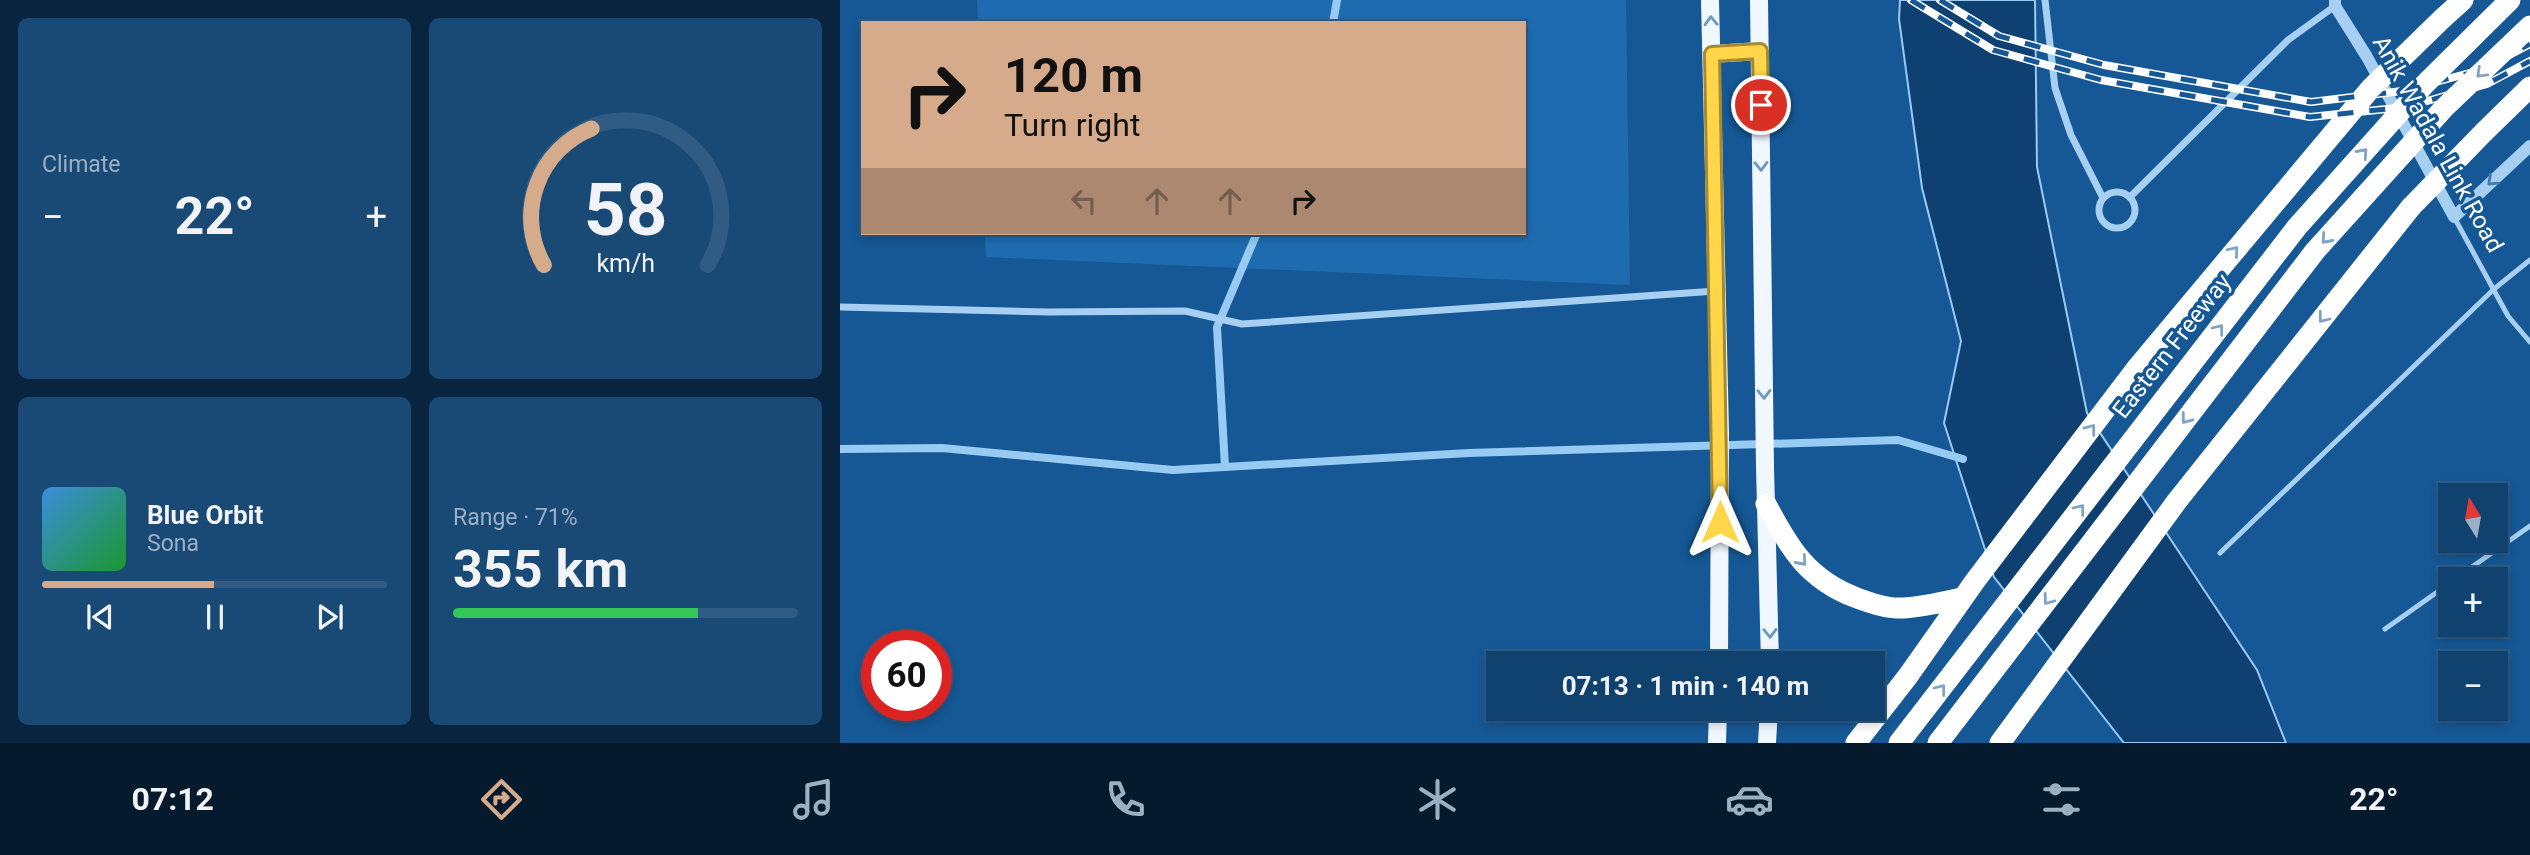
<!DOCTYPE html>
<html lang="en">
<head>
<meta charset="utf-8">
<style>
	:root { --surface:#104270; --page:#194975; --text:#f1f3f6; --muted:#9cb0c3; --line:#305b83; --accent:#d6ab8b }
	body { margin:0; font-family:Roboto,sans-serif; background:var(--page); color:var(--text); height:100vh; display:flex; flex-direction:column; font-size:26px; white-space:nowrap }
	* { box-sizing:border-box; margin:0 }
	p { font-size:23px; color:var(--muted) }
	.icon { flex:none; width:38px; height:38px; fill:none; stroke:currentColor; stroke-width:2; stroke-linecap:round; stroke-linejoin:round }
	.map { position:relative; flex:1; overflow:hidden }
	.side { display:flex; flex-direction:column; gap:18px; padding:18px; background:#09243e; width:840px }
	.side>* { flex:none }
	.top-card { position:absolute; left:21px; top:21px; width:665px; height:214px; border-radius:0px; box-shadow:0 4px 10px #0003,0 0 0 2px var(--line); background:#d6ab8b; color:#111; overflow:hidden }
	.needle { width:46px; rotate:349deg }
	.buttons { position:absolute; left:1598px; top:483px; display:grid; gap:14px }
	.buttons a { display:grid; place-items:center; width:70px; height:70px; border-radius:0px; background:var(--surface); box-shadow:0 4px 10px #0003,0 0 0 2px var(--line); font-size:35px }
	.speed { position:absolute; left:21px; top:630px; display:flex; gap:14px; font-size:35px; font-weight:700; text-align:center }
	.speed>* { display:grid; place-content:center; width:91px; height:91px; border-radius:50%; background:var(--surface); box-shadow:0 4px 10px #0003,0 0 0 2px var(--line); line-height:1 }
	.speed .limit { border:10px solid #d22; background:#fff; color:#111 }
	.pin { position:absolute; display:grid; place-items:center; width:60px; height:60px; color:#fff; margin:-30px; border:4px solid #fff; border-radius:50%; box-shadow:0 2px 7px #0007 }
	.me { position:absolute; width:77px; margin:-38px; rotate:0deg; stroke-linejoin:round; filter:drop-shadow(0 0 5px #0008) }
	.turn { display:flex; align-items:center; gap:24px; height:147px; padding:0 28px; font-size:32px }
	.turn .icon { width:91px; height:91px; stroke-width:2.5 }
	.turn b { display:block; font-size:49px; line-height:60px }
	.lanes { display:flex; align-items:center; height:66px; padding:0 28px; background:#0003; justify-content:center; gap:35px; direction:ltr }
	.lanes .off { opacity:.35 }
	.big { font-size:52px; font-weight:700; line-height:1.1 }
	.side .widget { flex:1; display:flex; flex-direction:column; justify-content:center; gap:10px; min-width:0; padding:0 24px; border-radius:10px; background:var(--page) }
	.side .dial { align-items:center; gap:0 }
	.dial svg { height:182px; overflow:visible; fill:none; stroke:var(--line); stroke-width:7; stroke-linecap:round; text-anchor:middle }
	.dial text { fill:var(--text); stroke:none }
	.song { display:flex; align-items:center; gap:21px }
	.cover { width:84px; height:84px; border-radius:10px; background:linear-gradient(135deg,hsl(210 70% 55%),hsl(130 70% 35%)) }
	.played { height:7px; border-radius:4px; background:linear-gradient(90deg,var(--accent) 50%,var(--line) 50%) }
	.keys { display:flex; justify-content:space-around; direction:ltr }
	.heat { display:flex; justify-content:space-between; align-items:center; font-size:38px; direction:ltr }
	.charge { height:10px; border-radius:5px; background:linear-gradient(90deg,#34c759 71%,var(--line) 0) }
	.side .tiles { flex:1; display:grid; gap:18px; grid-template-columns:repeat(2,1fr) }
	.trip { position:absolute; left:646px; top:651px; width:399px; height:70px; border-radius:0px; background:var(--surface); box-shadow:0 4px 10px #0003,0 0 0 2px var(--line); font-weight:700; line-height:70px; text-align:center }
	.tabs { display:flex; height:112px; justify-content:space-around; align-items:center; background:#061a2d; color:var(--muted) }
	.tabs .icon { width:49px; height:49px }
	.tabs .on { color:var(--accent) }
	.tabs b { font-size:32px; color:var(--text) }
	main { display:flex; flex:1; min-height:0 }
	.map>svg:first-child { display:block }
	.green { fill:#1e6caf }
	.water { fill:#0e4172; stroke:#98cbf4; stroke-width:2 }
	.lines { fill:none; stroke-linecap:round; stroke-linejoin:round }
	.stream { stroke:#98cbf4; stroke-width:8 }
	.service { stroke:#a6cff1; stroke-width:5 }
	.minor { stroke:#a6cff1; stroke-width:7 }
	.tertiary { stroke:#a6cff1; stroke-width:12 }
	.primary { stroke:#f0f7ff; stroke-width:18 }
	.motorway { stroke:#fff; stroke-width:21 }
	.rail-casing { stroke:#fff; stroke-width:8 }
	.rail { stroke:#155895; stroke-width:5; stroke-dasharray:16; stroke-linecap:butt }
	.motorway-bridge { stroke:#fff; stroke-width:21 }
	.oneway { stroke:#6d98bf }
	.oneway2 { stroke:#7ea3c5 }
	.oneway3 { stroke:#407cb1 }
	.route-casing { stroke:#a68a30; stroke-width:18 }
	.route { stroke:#ffd54a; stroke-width:12 }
	.labels { text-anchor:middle; stroke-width:7; stroke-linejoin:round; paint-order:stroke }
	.street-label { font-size:24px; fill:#fff; stroke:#155895 }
</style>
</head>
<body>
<main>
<section class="side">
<div class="tiles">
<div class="widget"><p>Climate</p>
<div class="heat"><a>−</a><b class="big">22°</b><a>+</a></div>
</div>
<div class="widget dial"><svg viewBox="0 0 100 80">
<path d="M14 69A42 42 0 1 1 86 69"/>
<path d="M14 69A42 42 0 0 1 35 9" stroke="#d6ab8b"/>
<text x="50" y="56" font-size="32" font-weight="700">58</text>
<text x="50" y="72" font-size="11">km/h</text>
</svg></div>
<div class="widget">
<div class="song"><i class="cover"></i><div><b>Blue Orbit</b><p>Sona</p></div></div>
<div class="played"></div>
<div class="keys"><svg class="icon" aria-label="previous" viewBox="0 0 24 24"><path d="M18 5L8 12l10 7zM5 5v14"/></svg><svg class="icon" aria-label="pause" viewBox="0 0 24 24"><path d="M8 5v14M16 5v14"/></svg><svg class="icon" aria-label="next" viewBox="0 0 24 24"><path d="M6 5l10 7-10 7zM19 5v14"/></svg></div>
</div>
<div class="widget"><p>Range · 71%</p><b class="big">355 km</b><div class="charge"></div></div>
</div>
</section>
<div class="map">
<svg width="1690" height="743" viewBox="0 0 1690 743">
	<rect width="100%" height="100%" fill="#155895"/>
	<polygon class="green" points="137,0 786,0 790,285 146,257 145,233 684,233 684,23 138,23"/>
	<polygon class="water" points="1060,0 1195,0 1197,167 1247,413 1417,670 1446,743 1284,743 1154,577 1104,423 1121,341 1082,188 1059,19"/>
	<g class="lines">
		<g class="stream">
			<polyline points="493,23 497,0"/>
			<polyline points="0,449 102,448 333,470 629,453 1058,440 1123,459"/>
			<polyline points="385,467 377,327 417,233"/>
		</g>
		<g class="service">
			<polyline points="1614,217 1668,316 1690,342"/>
			<polyline points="1380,553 1654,289 1690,260"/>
			<polyline points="1615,579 1690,526"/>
			<polyline points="1545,629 1610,583"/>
		</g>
		<g class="minor">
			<polyline points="1205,0 1215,88 1231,135 1263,198"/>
			<circle cx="1277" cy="210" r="18"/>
			<polyline points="1290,197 1448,40 1495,6"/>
			<polyline points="0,307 208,312 345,311 402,324 876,291"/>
		</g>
		<polyline class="tertiary" points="1495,0 1495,6 1527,57 1614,217 1690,146"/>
		<g class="primary">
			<polyline points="870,0 880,432 879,663"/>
			<polyline points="919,0 925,467 930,663"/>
			<polyline points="872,54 920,51"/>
			<polyline points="877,743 878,709"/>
			<polyline points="927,743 929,709"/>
		</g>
		<g class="motorway">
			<polyline points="1603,18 1623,0"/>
			<polyline points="1644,132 1690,87"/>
			<path d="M926,504C949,548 968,580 1017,598C1030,603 1044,608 1058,608C1080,608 1101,602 1122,598"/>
			<polyline points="1016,743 1068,676 1135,581 1296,369 1531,88"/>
			<polyline points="1160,743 1337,501 1571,207"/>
		</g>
		<g class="rail-casing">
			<g id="rail">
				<polyline points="1071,0 1153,50 1261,80 1470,117 1566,107 1647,84 1690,61"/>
				<polyline points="1100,0 1159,36 1264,65 1471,102 1562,91 1641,70 1690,44"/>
			</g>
		</g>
		<use href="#rail" class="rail"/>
		<g class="motorway-bridge">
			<polyline points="1531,88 1603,18"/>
			<polyline points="1571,207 1644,132"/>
			<polyline points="1059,743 1457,227 1584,85 1670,0"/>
			<polyline points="1098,743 1475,251 1604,108 1690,26"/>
		</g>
	</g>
	<defs><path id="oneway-chevron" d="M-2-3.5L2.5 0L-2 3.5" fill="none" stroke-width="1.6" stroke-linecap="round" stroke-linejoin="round" transform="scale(1.75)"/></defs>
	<g class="oneway">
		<use href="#oneway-chevron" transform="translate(871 21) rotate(-92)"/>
		<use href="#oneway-chevron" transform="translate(921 166) rotate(89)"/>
		<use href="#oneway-chevron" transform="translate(924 394) rotate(89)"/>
		<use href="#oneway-chevron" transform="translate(930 633) rotate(89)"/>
	</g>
	<g class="oneway2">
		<use href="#oneway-chevron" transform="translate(1641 73) rotate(136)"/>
		<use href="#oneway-chevron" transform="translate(1523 153) rotate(-48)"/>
		<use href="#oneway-chevron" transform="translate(1486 239) rotate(132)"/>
		<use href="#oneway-chevron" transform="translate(1394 251) rotate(-50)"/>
		<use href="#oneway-chevron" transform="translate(1483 318) rotate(128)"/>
		<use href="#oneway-chevron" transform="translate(1379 329) rotate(-52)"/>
		<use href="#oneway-chevron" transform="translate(1346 419) rotate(127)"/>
		<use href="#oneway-chevron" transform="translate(1251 429) rotate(-53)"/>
		<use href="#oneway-chevron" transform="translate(1240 509) rotate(-52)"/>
		<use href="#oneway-chevron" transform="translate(962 561) rotate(48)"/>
		<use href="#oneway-chevron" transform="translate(1208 600) rotate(127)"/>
		<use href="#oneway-chevron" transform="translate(1101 689) rotate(-52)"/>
	</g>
	<use class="oneway3" href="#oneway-chevron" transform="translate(1652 181) rotate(137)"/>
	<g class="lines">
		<g class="route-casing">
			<polyline id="route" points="880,522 872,54 920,51 921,105"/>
		</g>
		<use href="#route" class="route"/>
	</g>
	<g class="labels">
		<g class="street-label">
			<text transform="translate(1598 144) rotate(61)" y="8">Anik Wadala Link Road</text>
			<text transform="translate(1332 346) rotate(-52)" y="8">Eastern Freeway</text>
		</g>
	</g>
</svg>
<div class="buttons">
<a><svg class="needle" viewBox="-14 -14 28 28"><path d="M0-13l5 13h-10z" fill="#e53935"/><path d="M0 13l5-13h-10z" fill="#9cb0c3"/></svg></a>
<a>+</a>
<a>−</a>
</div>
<div class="speed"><div class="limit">60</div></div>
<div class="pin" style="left:921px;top:105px;background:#d93025"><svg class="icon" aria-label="arrive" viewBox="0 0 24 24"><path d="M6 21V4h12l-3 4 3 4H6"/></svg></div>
<svg class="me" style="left:880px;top:522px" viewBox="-20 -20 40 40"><path d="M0-17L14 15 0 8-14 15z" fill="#ffd54a" stroke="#fff" stroke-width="4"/></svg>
<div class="trip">07:13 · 1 min · 140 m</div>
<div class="top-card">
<div class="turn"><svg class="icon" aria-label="right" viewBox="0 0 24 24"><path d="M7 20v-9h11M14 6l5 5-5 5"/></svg><div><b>120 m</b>Turn right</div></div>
<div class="lanes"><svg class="icon off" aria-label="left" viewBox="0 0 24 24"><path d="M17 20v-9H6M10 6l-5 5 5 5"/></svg><svg class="icon off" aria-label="ahead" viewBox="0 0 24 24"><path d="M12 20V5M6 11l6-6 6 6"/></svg><svg class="icon off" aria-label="ahead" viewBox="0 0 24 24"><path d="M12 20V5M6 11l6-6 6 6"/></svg><svg class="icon" aria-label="right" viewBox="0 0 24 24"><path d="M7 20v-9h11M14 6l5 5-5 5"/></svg></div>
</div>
</div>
</main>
<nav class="tabs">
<b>07:12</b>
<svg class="icon on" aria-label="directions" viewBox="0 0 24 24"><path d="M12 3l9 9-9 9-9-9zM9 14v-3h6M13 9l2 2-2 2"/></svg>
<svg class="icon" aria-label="music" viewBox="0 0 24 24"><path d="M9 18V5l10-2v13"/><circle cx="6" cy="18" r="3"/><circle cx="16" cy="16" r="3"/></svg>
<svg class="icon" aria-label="phone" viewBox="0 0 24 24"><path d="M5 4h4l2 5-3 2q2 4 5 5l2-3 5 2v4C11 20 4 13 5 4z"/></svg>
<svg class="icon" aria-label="climate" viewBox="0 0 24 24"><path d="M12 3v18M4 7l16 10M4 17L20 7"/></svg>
<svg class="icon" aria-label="car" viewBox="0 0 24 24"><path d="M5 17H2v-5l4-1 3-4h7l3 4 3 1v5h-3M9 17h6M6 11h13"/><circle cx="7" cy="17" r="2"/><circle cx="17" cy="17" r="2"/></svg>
<svg class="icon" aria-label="filters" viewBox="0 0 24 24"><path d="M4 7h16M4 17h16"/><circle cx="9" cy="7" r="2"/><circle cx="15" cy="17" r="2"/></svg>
<b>22°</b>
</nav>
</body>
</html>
